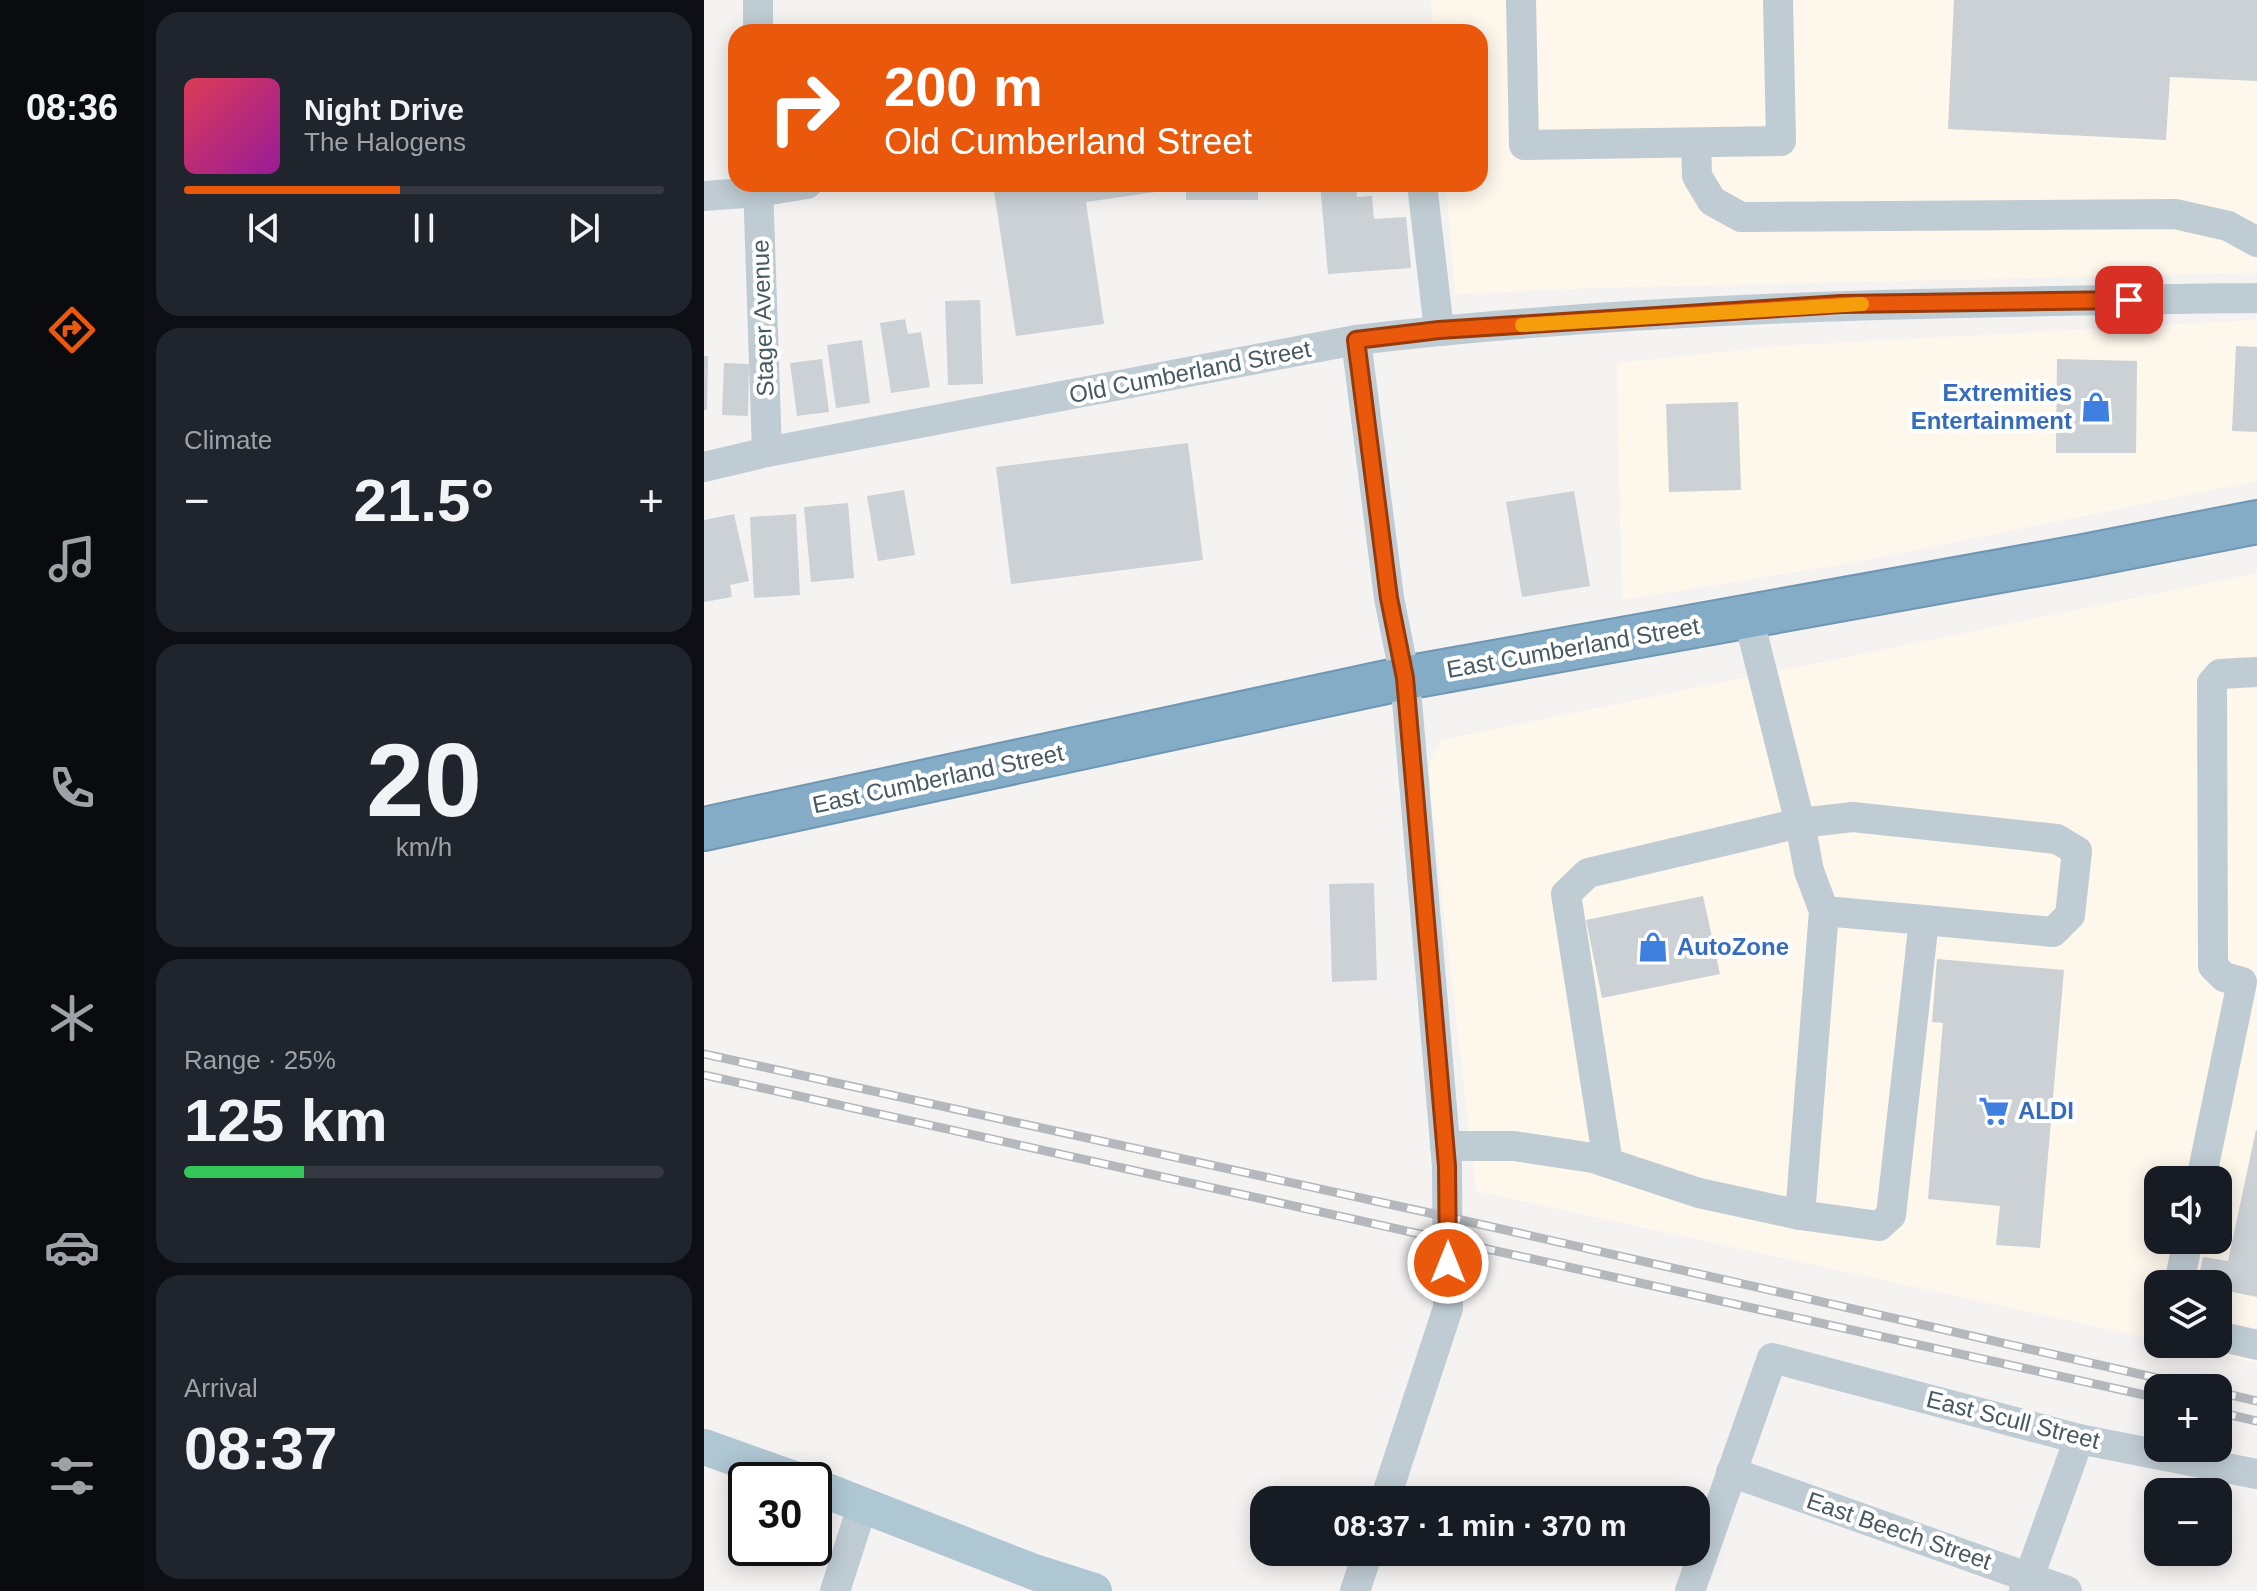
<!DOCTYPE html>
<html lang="en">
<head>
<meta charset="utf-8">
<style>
	:root { --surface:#171b24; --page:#20242c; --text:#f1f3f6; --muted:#9ea1a6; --line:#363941; --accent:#ea580c }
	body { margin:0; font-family:Arial,sans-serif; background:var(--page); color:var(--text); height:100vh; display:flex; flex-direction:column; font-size:30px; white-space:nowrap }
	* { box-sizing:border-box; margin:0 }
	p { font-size:26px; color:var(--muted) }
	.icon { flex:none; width:44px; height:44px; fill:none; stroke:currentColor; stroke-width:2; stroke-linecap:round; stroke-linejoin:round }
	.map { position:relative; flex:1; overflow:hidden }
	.details { display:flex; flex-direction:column; gap:12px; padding:12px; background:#0d0f14; width:560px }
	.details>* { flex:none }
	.guide { position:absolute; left:24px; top:24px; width:760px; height:168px; border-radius:24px; box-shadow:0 4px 20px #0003; background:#ea580c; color:#fff; overflow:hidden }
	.tools { position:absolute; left:1440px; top:1166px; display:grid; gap:16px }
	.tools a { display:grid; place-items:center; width:88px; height:88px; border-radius:16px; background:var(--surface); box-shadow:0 4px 20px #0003; font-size:40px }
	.speed { position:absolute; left:24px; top:1462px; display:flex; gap:16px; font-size:40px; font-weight:700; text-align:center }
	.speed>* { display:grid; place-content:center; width:104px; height:104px; border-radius:50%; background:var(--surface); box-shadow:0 4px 20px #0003; line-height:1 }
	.speed .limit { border:4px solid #111; border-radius:12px; background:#fff; color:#111 }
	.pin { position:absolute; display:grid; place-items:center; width:68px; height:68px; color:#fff; margin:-34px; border-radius:16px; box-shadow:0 4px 12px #0006 }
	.me { position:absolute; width:88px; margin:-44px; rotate:0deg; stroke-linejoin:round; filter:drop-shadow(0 0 6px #0008) }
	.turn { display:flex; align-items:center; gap:28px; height:168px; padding:0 24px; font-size:36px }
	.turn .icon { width:104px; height:104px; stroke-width:2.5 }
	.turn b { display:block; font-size:56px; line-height:68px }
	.big { font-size:60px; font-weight:600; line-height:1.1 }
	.details .card { flex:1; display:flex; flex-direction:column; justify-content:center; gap:12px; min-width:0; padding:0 28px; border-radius:24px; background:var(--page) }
	.details .dial { align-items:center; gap:0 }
	.dial b { font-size:104px; line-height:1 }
	.song { display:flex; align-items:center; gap:24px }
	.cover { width:96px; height:96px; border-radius:12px; background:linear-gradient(135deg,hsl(350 70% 55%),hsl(300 70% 35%)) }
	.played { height:8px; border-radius:4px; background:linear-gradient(90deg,var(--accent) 45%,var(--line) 45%) }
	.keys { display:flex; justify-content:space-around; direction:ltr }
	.heat { display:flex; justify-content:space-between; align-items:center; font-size:44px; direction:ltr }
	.charge { height:12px; border-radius:6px; background:linear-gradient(90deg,#34c759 25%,var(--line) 0) }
	.trip { position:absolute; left:546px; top:1486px; width:460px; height:80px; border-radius:24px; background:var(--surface); box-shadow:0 4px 20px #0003; font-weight:600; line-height:80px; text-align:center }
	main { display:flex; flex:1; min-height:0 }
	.tab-bar { display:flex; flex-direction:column; width:144px; justify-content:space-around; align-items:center; background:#090b0e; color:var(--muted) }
	.tab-bar .icon { width:56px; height:56px }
	.tab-bar .selected { color:var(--accent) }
	.tab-bar b { font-size:36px; color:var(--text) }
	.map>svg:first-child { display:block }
	.commercial { fill:#fef7ec; fill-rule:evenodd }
	.building { fill:#cbd1d5 }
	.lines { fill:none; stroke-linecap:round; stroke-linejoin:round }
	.highway-casing { stroke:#7097b2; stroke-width:46 }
	.minor { stroke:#bfccd3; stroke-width:30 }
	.major { stroke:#afc6d3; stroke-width:36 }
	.highway { stroke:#85acc6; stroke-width:42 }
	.rail-casing { stroke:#b4b8bd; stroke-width:9 }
	.rail { stroke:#fff; stroke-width:6; stroke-dasharray:18; stroke-linecap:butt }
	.route-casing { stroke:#983908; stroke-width:20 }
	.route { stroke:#ea580c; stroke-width:14 }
	.slow { stroke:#f59e0b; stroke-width:14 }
	.labels { text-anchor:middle; stroke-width:8; stroke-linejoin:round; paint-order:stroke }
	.street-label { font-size:24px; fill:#475962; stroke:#fff }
	.shop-label { font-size:24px; font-weight:bold; fill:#366cbe; stroke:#fff; text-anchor:start }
</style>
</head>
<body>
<main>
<nav class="tab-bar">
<b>08:36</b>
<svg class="icon selected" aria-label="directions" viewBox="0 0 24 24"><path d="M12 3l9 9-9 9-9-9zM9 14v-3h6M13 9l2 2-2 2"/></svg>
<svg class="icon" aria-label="music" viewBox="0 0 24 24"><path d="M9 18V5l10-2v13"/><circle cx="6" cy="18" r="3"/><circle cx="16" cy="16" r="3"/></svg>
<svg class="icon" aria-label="phone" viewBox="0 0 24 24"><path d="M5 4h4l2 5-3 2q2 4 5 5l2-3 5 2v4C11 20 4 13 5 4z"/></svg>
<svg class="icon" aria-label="climate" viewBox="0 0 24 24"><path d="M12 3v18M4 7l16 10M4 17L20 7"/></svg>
<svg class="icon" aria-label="car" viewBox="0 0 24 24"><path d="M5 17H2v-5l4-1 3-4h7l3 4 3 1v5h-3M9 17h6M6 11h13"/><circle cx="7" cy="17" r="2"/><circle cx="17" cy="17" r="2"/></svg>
<svg class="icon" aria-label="filters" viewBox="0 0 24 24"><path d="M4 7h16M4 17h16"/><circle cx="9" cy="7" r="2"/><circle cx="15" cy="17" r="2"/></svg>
</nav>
<section class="details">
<div class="card">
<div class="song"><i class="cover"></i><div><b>Night Drive</b><p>The Halogens</p></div></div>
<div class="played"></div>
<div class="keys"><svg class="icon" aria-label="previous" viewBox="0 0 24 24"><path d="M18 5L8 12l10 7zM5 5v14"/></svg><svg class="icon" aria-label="pause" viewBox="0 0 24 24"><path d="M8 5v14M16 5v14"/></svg><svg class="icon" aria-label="next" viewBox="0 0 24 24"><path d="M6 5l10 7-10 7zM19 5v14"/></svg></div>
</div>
<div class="card"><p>Climate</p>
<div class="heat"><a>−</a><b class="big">21.5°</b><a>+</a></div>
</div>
<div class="card dial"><b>20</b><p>km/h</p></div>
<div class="card"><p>Range · 25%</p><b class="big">125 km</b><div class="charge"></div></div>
<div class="card"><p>Arrival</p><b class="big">08:37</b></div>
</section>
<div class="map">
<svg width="1553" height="1591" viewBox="0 0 1553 1591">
	<rect width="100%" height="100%" fill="#f5f2f2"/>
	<g class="commercial">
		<polygon points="727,0 1553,0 1553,273 889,288 751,294 742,184 776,184 776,32 729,32"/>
		<polygon points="1553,320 1553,481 1147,563 918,600 913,363 1075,346"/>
		<path d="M1553,573V1363L1472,1344H1514V1284H1454V1340L772,1191L726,791L725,764L737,740ZM1454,1180H1514V1240H1454Z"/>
	</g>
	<g class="building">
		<polygon points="1250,0 1553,0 1553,81 1466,77 1462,140 1244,129"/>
		<polygon points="289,184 478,184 479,188 382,202 400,324 312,336"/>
		<rect x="482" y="184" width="72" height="16"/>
		<polygon points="616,184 652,184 653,197 668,196 670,219 702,217 707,268 624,274"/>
		<polygon points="276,300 279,384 244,385 241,301"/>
		<polygon points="201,319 204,334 217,332 226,387 187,393 176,323"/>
		<polygon points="158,340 166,403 132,408 123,345"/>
		<polygon points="1532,346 1553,347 1553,432 1528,431"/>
		<polygon points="0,356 4,356 3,410 0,410"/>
		<polygon points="118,359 125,412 93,416 86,363"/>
		<polygon points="1353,359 1433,361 1432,453 1352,453"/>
		<polygon points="20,363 45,364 44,416 18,415"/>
		<polygon points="1034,402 1037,490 965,492 962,404"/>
		<polygon points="484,443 499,560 307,584 292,467"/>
		<polygon points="200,490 211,555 174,561 163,496"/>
		<polygon points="870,491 886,586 818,597 802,502"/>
		<polygon points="144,503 150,578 107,582 100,507"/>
		<polygon points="30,514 45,581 26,585 28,597 0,602 0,520"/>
		<polygon points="92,514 96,595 50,598 46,517"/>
		<polygon points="670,883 673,980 628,982 625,884"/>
		<polygon points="999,896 1016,974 898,998 882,920"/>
		<polygon points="1233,959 1360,970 1336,1248 1292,1245 1296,1206 1224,1199 1239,1023 1228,1022"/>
		<polygon points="1552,1130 1553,1130 1553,1297 1514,1289 1514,1284 1493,1284 1499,1257 1524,1261"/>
	</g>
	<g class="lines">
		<g class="highway-casing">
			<polyline id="highway" points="0,829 701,678 1380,556 1553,522"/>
		</g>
		<g class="minor">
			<polyline points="54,0 54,32"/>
			<polyline points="817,0 820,145 1077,141 1074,0"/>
			<polyline points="992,143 993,176 1008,201 1037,217 1471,214 1524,226 1553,242"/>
			<polyline points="54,184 63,452"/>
			<polyline points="718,184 735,330"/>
			<polyline points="0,196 54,192 103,184"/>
			<polyline points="652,340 685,598 701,678 743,1166 744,1308 681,1500"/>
			<path d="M0,467L63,452L652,340C951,305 1252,302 1553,298"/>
			<polyline points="1044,616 1096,823 1105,871 1120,911 1096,1215"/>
			<polyline points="1120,911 1220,920"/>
			<polyline points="741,1146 810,1146 889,1158 995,1193 1096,1215 1175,1226 1187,1215 1220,920 1349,932 1366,915 1373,851 1353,839 1149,817 1096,823 884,873 862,894 904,1163"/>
			<polyline points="1497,1180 1538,982 1520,977 1509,966 1508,683 1516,674 1553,672"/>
			<polyline points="1475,1284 1484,1240"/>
			<polyline points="1514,1336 1553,1345"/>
			<polyline points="1027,1472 1363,1591"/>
			<polyline points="131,1591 159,1504"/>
			<polyline points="651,1591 664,1552"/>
			<polyline points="986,1591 1068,1358 1375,1439 1553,1474"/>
			<polyline points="1320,1591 1375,1439"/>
		</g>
		<g class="major">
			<polyline points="0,1447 93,1480"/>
			<polyline points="110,1486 330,1572 390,1591"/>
		</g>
		<use href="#highway" class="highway"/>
		<g class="rail-casing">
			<g id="rail">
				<polyline points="0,1054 744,1217 1497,1388"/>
				<polyline points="0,1075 1454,1398"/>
				<polyline points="1514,1392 1553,1401"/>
				<polyline points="1514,1412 1553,1421"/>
			</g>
		</g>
		<use href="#rail" class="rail"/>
	</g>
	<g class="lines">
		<g class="route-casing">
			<polyline id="route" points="744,1263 743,1166 701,678 685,598 652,340 735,330 1137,304 1425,300"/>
		</g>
		<use href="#route" class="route"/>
		<polyline class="slow" points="818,325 1158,304"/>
	</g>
	<defs>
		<g id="shop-bare" transform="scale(2.4)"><path d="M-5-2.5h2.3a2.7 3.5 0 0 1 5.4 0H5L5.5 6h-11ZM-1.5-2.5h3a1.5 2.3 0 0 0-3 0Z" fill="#3f7fe0" stroke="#fff" stroke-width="2.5" paint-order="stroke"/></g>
		<g id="supermarket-bare" transform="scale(2.4)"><path d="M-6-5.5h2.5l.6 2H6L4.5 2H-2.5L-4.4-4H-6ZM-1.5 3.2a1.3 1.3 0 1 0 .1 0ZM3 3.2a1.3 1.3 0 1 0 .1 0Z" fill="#3f7fe0" stroke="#fff" stroke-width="2.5" paint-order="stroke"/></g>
	</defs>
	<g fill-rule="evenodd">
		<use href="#shop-bare" x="1392" y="407"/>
		<use href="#shop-bare" x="949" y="947"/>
		<use href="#supermarket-bare" x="1290" y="1111"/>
	</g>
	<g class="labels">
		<g class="street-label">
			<text transform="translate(59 318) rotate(-92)" y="8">Stager Avenue</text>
			<text transform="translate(486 372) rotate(-11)" y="8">Old Cumberland Street</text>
			<text transform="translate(869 648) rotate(-10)" y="8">East Cumberland Street</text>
			<text transform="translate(234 779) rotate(-12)" y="8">East Cumberland Street</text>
			<text transform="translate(1309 1420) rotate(14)" y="8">East Scull Street</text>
			<text transform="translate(1195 1531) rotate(19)" y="8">East Beech Street</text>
		</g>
		<g class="shop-label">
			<text x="1368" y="401" text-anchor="end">Extremities<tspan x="1368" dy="28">Entertainment</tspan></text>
			<text x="973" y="955">AutoZone</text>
			<text x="1314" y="1119">ALDI</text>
		</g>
	</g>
</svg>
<div class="tools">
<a><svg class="icon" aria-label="sound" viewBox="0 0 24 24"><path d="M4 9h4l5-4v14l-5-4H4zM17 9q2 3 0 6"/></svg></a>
<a><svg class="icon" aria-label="layers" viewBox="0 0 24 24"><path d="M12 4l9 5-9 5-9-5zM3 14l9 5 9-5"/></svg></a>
<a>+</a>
<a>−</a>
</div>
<div class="speed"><div class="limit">30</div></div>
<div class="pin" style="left:1425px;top:300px;background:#d93025"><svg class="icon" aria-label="arrive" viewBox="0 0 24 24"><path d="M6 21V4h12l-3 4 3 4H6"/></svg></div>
<svg class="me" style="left:744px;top:1263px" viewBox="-20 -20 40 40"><circle r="17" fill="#ea580c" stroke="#fff" stroke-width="3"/><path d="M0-11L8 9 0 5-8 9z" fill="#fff"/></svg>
<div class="trip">08:37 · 1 min · 370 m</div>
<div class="guide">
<div class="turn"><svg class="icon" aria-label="right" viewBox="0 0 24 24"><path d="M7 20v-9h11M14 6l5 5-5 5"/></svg><div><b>200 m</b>Old Cumberland Street</div></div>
</div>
</div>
</main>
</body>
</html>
